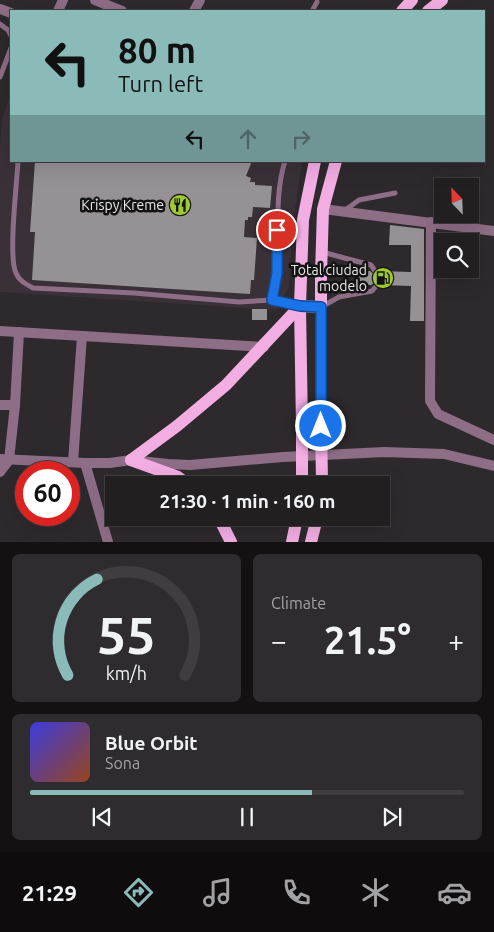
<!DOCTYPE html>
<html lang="en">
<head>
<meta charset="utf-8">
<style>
	:root { --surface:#221f21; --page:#2e2c2e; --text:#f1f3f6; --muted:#a2a2a5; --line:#3f3d3f; --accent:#8bbbb9 }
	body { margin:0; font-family:Ubuntu,sans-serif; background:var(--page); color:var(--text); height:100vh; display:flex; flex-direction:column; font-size:19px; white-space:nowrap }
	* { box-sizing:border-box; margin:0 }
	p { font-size:16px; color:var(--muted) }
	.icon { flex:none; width:28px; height:28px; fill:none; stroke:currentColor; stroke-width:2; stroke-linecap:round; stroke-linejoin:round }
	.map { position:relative; height:542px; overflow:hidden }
	.panel { display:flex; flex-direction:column; gap:12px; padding:12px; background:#131112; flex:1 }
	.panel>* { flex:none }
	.hud { position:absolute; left:10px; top:10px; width:475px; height:152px; border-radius:0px; box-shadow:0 5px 20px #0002,0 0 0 1px var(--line); background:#8bbbb9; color:#111; overflow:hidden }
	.needle { width:32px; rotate:337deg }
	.tools { position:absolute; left:434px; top:178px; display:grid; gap:10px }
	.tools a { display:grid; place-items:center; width:45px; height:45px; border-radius:0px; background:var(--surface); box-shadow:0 5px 20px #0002,0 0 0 1px var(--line); font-size:25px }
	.speed { position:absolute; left:15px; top:461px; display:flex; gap:10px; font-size:25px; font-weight:700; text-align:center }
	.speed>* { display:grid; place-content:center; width:65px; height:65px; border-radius:50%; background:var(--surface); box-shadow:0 5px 20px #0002,0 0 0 1px var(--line); line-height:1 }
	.speed .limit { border:8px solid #d22; background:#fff; color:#111 }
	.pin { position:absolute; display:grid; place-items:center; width:42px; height:42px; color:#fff; margin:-21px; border:2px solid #fff; border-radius:50%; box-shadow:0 1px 5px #0007 }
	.me { position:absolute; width:55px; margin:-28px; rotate:0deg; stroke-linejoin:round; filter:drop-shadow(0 0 4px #0008) }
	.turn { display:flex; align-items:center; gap:18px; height:105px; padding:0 25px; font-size:22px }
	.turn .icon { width:65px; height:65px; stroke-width:2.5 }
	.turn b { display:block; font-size:35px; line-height:42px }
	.lanes { display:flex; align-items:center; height:48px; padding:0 25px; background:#0003; justify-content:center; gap:25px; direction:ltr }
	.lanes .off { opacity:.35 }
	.big { font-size:38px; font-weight:700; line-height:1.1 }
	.panel .card { flex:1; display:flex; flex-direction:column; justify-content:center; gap:8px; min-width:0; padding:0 18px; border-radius:8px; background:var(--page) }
	.panel .dial { align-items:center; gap:0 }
	.dial svg { height:130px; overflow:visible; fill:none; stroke:var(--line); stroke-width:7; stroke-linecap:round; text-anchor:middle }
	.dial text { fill:var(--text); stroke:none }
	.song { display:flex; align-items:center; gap:15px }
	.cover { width:60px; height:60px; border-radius:8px; background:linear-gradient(135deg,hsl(240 70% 55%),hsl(20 70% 35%)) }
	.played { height:5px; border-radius:2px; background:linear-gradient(90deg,var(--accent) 65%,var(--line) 65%) }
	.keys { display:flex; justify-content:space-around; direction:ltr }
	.heat { display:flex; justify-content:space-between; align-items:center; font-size:28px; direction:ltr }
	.panel .tiles { flex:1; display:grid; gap:12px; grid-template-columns:1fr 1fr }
	.card:last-child { grid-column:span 2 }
	.trip { position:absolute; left:105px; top:476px; width:285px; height:50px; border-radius:0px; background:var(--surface); box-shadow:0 5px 20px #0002,0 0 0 1px var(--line); font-weight:700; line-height:50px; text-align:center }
	.tabs { display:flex; height:80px; justify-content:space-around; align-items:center; background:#0e0c0d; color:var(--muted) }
	.tabs .icon { width:35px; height:35px }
	.tabs .active { color:var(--accent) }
	.tabs b { font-size:22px; color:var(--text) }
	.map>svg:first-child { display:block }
	.built { fill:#3a3138 }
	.building { fill:#969194 }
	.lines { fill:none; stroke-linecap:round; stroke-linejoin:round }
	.service { stroke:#8e6d86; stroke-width:5 }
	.minor { stroke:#8e6d86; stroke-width:10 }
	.primary { stroke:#f2ade3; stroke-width:12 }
	.primary-bridge { stroke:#f2ade3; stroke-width:12 }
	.route-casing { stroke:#114b97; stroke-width:12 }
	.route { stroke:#1a73e8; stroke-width:9 }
	.labels { text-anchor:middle; stroke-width:5; stroke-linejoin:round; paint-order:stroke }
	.poi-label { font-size:14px; fill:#e9e6e8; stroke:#141314; text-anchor:end }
</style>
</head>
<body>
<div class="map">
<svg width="494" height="542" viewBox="0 0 494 542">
	<rect width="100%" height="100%" fill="#2d292c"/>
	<polygon class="built" points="11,91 11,161 302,161 292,230 289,287 276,310 0,292 0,147 2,120"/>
	<g class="building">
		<polygon points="35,161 252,161 246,176 251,178 250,182 255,182 255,185 272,186 270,208 253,207 252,217 248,217 248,220 245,220 244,237 257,238 254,280 251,280 250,294 32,280 35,232 30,232"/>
		<polygon points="390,225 424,229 424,321 410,321 411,286 381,285 380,282 377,281 371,285 358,285 358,271 370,271 375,275 378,274 379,271 411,272 411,245 389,245"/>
		<rect x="252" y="309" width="15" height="11"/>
	</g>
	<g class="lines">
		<g class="service">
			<polyline points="312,11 317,2"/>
			<polyline points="0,24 8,30 11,36"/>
			<polyline points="0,77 11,48"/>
			<path d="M18,161C17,183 8,257 16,273C19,281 26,284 33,288L134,293L239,302L272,300L297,306"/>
			<polyline points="344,211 359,200 395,193"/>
			<polyline points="322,252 371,265 375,271"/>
			<path d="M272,300C284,255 271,206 285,161"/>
			<polyline points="323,306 339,297 372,291 377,285"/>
		</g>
		<g class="minor">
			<polyline points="95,0 122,11"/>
			<polyline points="0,9 11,13"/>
			<polyline points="58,11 63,0"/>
			<polyline points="194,11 200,0"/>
			<polyline points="323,209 494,231"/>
			<polyline points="431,222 430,401 438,414 494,440"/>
			<polyline points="0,331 264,347"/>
			<polyline points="0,405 15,405"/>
			<polyline points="0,459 85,463 110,463 131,460 168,464 190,465 283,457 384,452 444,454 494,466"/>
			<polyline points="73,462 82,336"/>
			<polyline points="85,463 108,542"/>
			<polyline points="0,472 9,460 15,405 19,332"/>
		</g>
		<g class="primary">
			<polyline points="402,11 412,0"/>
			<polyline points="428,11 442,0"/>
			<polyline points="321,426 321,275 323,209 336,161"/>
			<polyline points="302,427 300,306 303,220 315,161"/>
			<polyline points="131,460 177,426 226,385 300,306 321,307"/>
			<polyline points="131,460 178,477 189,485"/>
			<polyline points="219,518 231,542"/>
			<polyline points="292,542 297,518"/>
			<polyline points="311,542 317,518"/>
		</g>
		<g class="primary-bridge">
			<polyline points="321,426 322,481"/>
			<polyline points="302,483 302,427"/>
		</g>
	</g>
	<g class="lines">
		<g class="route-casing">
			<polyline id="route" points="277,230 277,273 272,300 300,306 321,307 321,426"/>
		</g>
		<use href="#route" class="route"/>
	</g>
	<defs>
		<g id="restaurant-disc" transform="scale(1.125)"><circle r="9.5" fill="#9eca2f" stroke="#141314"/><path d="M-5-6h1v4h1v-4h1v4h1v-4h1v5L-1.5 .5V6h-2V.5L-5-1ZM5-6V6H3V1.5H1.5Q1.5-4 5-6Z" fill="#111"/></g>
		<g id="fuel-disc" transform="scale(1.125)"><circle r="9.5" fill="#9eca2f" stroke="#141314"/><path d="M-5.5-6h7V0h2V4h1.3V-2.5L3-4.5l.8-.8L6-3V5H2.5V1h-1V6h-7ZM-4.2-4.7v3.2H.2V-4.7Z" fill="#111"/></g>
	</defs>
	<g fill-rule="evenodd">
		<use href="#restaurant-disc" x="180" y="205"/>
		<use href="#fuel-disc" x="383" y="278"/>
	</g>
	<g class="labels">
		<g class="poi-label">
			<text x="164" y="210">Krispy Kreme</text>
			<text x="367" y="275">Total ciudad<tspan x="367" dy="16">modelo</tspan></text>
		</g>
	</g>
</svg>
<div class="tools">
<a><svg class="needle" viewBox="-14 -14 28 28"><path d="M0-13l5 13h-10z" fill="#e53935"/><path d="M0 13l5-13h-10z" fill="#a2a2a5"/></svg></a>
<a><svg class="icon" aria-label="search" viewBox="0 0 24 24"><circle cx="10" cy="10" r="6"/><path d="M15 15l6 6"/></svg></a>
</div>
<div class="speed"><div class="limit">60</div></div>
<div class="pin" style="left:277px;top:230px;background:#d93025"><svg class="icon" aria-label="arrive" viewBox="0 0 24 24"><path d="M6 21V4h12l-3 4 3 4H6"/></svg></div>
<svg class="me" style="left:321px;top:426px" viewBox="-20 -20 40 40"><circle r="17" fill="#1a73e8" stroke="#fff" stroke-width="3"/><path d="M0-11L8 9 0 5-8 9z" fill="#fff"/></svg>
<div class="trip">21:30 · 1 min · 160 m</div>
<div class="hud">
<div class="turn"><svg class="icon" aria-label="left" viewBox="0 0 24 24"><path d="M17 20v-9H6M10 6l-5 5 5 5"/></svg><div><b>80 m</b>Turn left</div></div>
<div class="lanes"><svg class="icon" aria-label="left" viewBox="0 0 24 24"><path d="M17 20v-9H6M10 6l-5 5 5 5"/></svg><svg class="icon off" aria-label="ahead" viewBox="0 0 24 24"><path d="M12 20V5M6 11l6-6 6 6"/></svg><svg class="icon off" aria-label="right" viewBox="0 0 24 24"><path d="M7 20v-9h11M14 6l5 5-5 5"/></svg></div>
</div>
</div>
<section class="panel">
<div class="tiles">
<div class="card dial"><svg viewBox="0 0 100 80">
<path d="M14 69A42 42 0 1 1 86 69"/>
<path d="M14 69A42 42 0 0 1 32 10" stroke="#8bbbb9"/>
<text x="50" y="56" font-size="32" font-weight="700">55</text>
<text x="50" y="72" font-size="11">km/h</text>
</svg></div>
<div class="card"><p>Climate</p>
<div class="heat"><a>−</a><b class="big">21.5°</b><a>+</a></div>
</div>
<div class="card">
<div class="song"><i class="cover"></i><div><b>Blue Orbit</b><p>Sona</p></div></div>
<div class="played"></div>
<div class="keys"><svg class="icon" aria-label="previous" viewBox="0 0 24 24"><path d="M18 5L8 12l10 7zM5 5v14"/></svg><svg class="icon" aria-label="pause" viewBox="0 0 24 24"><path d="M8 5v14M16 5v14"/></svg><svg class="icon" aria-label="next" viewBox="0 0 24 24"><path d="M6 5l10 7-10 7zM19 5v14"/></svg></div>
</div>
</div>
</section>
<nav class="tabs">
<b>21:29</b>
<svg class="icon active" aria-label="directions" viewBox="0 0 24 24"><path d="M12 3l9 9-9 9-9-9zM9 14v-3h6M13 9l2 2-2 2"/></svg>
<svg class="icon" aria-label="music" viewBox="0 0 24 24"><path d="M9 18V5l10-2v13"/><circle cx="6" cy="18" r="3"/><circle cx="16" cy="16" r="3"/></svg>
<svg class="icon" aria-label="phone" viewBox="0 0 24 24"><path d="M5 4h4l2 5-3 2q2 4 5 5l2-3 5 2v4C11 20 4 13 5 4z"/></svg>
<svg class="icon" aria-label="climate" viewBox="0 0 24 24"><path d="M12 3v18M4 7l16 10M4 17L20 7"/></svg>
<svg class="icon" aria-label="car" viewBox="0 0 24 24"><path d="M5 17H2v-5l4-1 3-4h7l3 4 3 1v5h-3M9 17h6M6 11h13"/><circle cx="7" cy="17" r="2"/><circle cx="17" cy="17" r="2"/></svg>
</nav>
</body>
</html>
